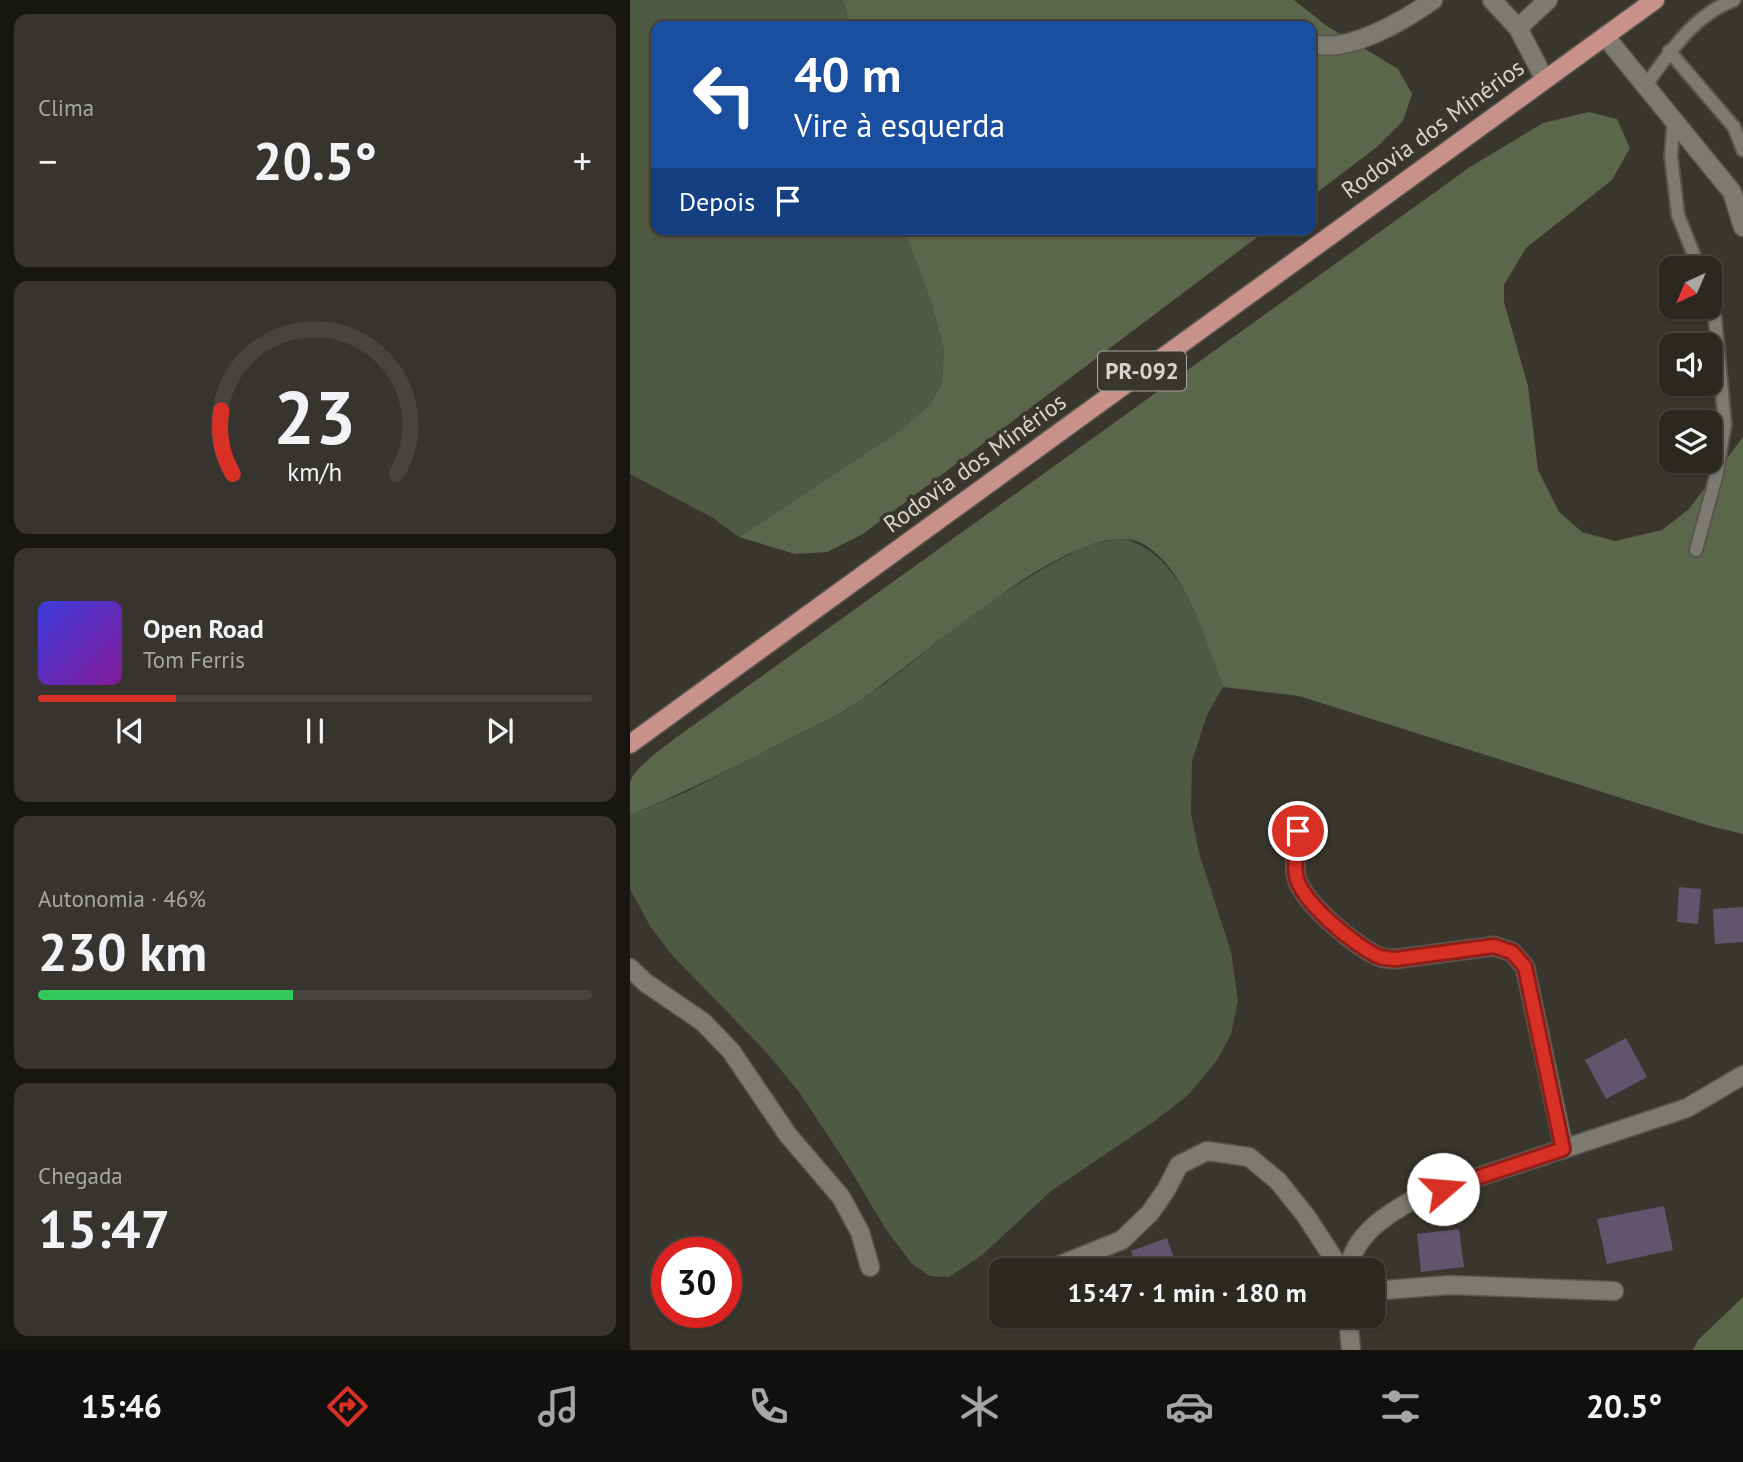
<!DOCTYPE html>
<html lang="pt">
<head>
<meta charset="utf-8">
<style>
	:root { --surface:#2b2822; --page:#37342f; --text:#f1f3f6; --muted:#a6a6a5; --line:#474440; --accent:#d93025 }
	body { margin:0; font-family:"PT Sans",sans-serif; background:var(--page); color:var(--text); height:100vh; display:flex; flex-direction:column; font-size:26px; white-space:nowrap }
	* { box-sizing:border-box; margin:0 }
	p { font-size:23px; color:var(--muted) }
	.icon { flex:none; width:38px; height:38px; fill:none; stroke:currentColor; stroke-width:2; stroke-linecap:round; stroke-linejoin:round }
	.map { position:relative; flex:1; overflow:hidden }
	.details { display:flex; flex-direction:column; gap:14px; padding:14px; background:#181613; width:630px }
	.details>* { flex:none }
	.guide { position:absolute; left:21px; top:21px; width:665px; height:214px; border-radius:14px; box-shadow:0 2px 5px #0004,0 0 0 2px var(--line); background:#1a4fa0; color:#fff; overflow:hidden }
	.needle { width:46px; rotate:224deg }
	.fabs { position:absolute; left:1029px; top:256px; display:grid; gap:14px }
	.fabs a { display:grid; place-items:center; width:63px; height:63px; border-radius:14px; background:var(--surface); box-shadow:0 2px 5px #0004,0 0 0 2px var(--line); font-size:35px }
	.speed { position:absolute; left:21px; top:1237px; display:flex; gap:14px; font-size:35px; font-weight:700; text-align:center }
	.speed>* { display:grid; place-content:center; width:91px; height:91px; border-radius:50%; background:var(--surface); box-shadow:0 2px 5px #0004,0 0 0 2px var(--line); line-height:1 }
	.speed .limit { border:10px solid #d22; background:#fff; color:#111 }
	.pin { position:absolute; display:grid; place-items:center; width:60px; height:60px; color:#fff; margin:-30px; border:4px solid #fff; border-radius:50%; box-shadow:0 2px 7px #0007 }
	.me { position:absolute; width:77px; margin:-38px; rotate:72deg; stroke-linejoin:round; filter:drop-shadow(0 0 5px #0008) }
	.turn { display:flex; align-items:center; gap:24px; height:147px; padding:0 28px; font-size:32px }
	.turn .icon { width:91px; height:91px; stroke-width:2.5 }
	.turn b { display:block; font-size:49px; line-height:60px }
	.then { display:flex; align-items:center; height:66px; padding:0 28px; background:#0003; gap:14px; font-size:26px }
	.big { font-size:52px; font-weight:700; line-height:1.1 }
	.details .card { flex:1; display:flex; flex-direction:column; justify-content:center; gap:10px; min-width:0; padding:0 24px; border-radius:14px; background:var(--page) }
	.details .dial { align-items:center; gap:0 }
	.dial svg { height:182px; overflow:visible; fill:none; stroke:var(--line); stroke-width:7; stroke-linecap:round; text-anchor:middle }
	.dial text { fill:var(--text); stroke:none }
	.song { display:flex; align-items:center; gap:21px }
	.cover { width:84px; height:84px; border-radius:10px; background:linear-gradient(135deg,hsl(240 70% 55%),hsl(290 70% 35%)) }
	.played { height:7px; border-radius:4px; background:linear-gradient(90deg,var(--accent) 25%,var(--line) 25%) }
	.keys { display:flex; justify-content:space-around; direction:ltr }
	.heat { display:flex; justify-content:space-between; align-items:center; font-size:38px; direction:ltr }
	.charge { height:10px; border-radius:5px; background:linear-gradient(90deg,#34c759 46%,var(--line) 0) }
	.trip { position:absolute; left:359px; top:1258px; width:396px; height:70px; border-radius:14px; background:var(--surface); box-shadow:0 2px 5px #0004,0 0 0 2px var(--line); font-weight:700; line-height:70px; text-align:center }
	.tabs { display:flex; height:112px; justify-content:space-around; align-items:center; background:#11100e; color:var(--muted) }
	.tabs .icon { width:49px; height:49px }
	.tabs .current { color:var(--accent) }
	.tabs b { font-size:32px; color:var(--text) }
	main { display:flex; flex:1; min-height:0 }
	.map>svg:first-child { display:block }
	.green { fill:#505942 }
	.forest { fill:#5c664b }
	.building { fill:#61556e }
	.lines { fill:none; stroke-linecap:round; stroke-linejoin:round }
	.service-casing { stroke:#57554e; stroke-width:16 }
	.minor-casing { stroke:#57554e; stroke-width:21 }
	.primary-casing { stroke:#57554e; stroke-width:21 }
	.service { stroke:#7d7a72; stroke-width:12 }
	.minor { stroke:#7d7a72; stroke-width:18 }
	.primary { stroke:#c8928b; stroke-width:18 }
	.route-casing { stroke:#8d1f18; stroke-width:18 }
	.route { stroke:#d93025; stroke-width:12 }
	.labels { text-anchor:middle; stroke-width:7; stroke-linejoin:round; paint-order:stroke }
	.shield { fill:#39362e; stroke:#a7a59f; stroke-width:2 }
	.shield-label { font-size:23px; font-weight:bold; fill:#d6d4cf }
	.street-label { font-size:24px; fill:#d6d4cf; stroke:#39362e }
</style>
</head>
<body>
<main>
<section class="details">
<div class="card"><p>Clima</p>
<div class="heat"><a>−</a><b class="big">20.5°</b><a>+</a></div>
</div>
<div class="card dial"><svg viewBox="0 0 100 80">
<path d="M14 69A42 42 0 1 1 86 69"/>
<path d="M14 69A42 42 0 0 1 9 41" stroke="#d93025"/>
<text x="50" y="56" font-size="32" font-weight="700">23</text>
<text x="50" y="72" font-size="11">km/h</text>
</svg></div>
<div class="card">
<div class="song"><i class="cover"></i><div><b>Open Road</b><p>Tom Ferris</p></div></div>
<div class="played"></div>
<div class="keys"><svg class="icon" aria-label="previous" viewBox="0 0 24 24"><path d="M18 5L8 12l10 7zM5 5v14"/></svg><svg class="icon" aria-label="pause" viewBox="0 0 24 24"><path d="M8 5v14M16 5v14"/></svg><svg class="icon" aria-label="next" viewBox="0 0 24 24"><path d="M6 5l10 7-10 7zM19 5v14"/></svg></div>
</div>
<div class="card"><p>Autonomia · 46%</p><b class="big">230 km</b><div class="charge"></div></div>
<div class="card"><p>Chegada</p><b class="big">15:47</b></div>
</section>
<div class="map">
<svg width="1113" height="1350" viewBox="0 0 1113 1350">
	<rect width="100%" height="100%" fill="#39362e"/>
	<g class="green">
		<polygon points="0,0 213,0 220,26 26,26 26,229 274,229 301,302 314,351 312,382 301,403 271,430 109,537 83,518 0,474"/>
		<path d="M492,538C555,555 572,633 593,687L577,715L562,761L561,813L569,853L601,952L608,1000L601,1034L588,1059L558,1095L526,1120L421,1191L351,1256L319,1277L300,1276L282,1264L255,1228L218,1166L169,1092L137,1053L43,956L20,926L0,889V815L56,792L215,711L257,682L351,607L421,564L457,545Z"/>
	</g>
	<g class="forest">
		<polygon points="213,0 664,0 697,26 768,69 782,94 773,121 747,147 681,197 681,26 220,26"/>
		<path d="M959,112L987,119L1000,148L982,180L896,248L874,285V302L898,386L908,470L929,512L952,532L985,541L1032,530L1059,509L1113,437V834L1080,826L669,696L593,687C576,643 556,566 511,543C447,510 272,678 214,711C193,723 170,733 148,745C99,770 51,794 0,815C0,805 0,791 0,782C4,765 60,728 75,717L840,167L913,123Z"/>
		<polygon points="274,229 638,229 233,534 197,552 165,554 109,537 271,430 301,403 312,382 314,351 301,302"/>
		<polygon points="1113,1297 1113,1350 1063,1350 1068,1340"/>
	</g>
	<g class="building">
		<polygon points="1049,887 1071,889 1068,924 1047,922"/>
		<polygon points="1113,907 1113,942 1085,944 1083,909"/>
		<polygon points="996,1038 1017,1077 976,1099 955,1060"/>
		<polygon points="1034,1206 1043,1250 977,1264 967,1219"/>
		<polygon points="829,1229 834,1267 791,1272 787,1234"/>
		<polygon points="537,1238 546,1265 531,1270 508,1270 501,1251"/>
		<polygon points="545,1316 576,1316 576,1317 548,1325"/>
	</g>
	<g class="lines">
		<g class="service-casing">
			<g id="service">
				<polyline points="1039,51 1104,127 1113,150"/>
				<path d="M1015,86C1040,53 1063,15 1104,0"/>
				<polyline points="1044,119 1041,156 1048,215 1069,268"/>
				<polyline points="1066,550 1086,477 1095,424 1085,318 1080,300"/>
			</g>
		</g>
		<g class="minor-casing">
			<g id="minor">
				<polyline points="862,0 888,28"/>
				<polyline points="975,36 1102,192 1113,227"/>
				<path d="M681,45C690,45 700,46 708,45C740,40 778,18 803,0"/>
				<polyline points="914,78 888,28 918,0"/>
				<path d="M668,831C667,845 664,861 666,875C670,901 726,947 750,957C755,959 761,959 766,959L864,946L882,952L895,967L934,1149"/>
				<polyline points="0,968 16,983 73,1022 101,1051 158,1135 211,1197 230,1232 240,1267"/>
				<polyline points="418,1270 492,1240 520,1213 536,1190 549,1165 577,1151 619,1157 648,1181 676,1216 711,1270"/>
				<path d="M719,1270C723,1234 759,1213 788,1197L1057,1108L1113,1075"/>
				<polyline points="742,1291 819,1285 984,1291"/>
				<polyline points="718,1316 721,1350"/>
			</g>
		</g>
		<g class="primary-casing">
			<polyline id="primary" points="0,744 1025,0"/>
		</g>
		<use href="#service" class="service"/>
		<use href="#minor" class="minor"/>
		<use href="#primary" class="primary"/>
	</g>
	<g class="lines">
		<g class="route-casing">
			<path id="route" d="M668,831C667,845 664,861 666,875C670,901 726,947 750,957C755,958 761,959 766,959L864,946L882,952L895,967L933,1149L813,1189"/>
		</g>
		<use href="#route" class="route"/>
	</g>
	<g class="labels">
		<rect class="shield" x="468" y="351.5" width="88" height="39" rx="5"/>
		<g class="shield-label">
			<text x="512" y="379">PR-092</text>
		</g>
		<g class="street-label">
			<text transform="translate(803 129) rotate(-36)" y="8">Rodovia dos Minérios</text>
			<text transform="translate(345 463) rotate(-36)" y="8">Rodovia dos Minérios</text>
		</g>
	</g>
</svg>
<div class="fabs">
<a><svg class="needle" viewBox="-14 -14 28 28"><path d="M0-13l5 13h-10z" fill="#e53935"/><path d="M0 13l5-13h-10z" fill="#a6a6a5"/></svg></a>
<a><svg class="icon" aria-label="sound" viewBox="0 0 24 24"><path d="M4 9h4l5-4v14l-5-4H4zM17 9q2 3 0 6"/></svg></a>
<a><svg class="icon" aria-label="layers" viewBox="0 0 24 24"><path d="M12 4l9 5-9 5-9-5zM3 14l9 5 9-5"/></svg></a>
</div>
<div class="speed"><div class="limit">30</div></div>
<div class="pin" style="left:668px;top:831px;background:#d93025"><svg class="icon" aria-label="arrive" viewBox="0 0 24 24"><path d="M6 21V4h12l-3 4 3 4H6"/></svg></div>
<svg class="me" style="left:813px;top:1189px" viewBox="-20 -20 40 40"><circle r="19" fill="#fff"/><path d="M0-13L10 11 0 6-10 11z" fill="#d93025"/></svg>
<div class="trip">15:47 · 1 min · 180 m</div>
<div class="guide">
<div class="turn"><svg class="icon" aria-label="left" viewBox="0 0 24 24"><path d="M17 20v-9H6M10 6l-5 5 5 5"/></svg><div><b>40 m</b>Vire à esquerda</div></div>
<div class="then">Depois<svg class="icon" aria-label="arrive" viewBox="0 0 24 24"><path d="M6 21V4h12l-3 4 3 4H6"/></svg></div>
</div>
</div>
</main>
<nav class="tabs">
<b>15:46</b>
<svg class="icon current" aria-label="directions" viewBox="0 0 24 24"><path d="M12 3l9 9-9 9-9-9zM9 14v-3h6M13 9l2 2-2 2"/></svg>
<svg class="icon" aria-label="music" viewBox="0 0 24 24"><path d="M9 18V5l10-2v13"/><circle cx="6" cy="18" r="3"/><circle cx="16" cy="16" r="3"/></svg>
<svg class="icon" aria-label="phone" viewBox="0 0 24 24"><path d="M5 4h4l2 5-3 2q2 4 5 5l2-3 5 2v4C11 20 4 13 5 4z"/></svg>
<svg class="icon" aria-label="climate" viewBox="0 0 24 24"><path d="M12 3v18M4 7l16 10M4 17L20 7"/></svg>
<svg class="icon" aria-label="car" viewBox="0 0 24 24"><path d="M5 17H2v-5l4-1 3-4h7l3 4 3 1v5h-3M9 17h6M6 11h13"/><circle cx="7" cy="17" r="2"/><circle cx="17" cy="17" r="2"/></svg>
<svg class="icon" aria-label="filters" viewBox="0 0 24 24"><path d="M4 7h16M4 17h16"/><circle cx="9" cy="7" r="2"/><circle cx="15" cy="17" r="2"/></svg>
<b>20.5°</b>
</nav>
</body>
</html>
